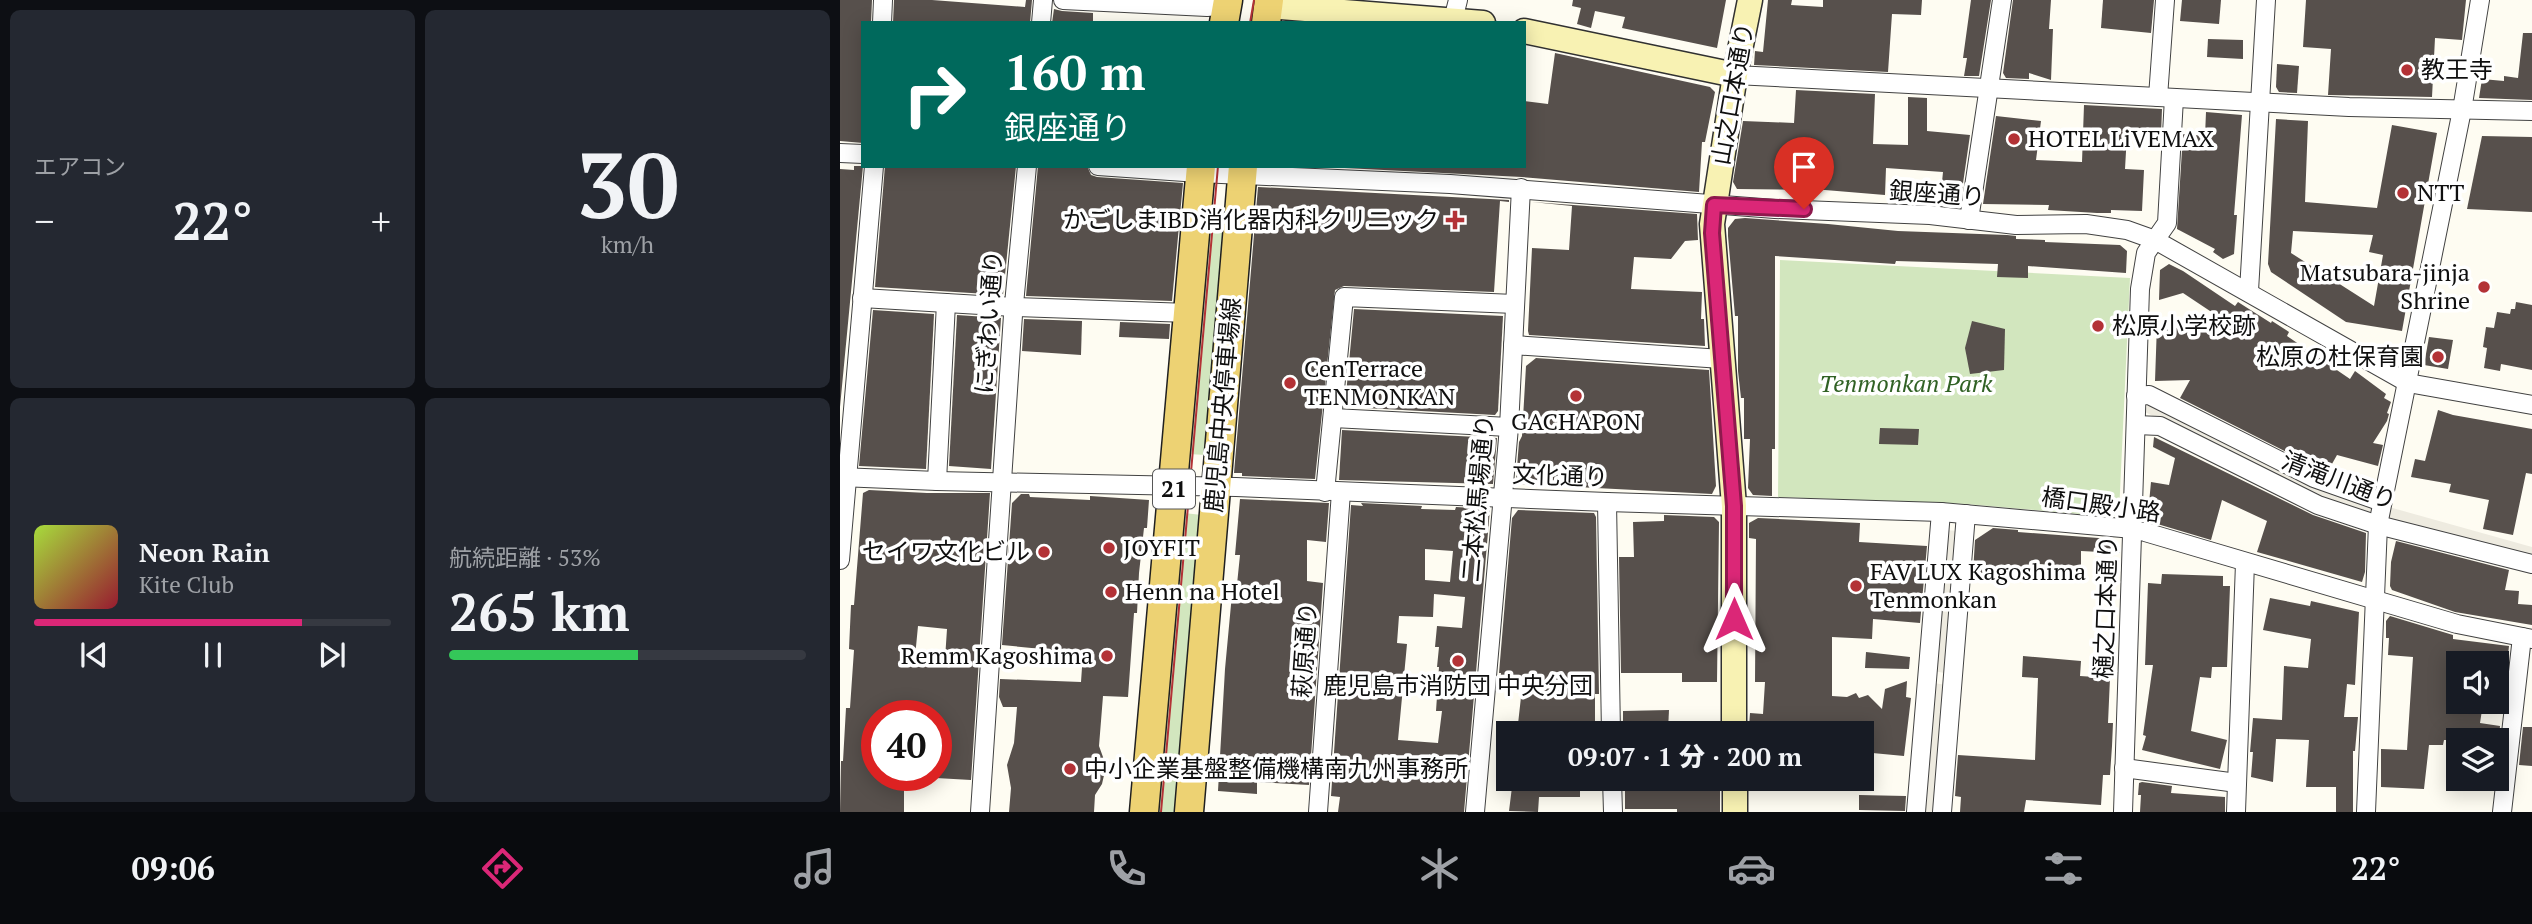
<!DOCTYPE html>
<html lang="ja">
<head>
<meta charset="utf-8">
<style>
	:root { --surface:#171b24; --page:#242831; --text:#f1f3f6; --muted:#9ea1a6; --line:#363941; --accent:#db2777 }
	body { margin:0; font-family:"PT Serif","Noto Sans JP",serif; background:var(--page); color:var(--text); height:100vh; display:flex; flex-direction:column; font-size:26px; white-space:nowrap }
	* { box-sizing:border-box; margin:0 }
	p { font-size:23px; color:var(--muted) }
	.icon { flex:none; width:38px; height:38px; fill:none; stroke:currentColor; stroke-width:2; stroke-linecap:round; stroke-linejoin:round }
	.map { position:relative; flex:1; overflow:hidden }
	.side { display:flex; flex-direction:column; gap:10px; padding:10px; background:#0d0f14; width:840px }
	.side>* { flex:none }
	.hud { position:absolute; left:21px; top:21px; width:665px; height:147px; border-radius:0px; box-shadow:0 4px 18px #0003; background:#00695c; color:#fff; overflow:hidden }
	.buttons { position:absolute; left:1606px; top:651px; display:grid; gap:14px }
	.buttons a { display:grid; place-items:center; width:63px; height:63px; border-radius:0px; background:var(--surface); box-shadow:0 4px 18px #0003; font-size:35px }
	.speed { position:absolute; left:21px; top:700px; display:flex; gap:14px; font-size:35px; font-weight:700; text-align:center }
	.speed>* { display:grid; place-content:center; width:91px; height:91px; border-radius:50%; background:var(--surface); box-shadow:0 4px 18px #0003; line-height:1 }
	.speed .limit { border:10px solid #d22; background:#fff; color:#111 }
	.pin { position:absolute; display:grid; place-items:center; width:60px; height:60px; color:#fff; margin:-72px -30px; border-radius:50% 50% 50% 0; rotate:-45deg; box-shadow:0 0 7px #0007 }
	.pin .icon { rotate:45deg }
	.me { position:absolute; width:77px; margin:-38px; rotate:0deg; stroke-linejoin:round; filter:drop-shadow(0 0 5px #0008) }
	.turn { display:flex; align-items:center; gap:24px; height:147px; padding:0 28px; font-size:32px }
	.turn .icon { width:91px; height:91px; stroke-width:2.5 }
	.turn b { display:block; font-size:49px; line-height:60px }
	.big { font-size:52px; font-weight:800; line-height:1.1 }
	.side .card { flex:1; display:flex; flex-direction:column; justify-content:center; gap:10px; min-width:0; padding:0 24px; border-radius:10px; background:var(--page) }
	.side .dial { align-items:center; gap:0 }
	.dial b { font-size:91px; line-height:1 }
	.song { display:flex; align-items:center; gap:21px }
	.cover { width:84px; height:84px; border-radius:10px; background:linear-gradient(135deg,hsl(80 70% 55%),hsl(350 70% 35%)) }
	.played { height:7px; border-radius:4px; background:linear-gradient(90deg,var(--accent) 75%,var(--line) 75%) }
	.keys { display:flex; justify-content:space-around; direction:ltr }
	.heat { display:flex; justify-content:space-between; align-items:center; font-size:38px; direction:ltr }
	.charge { height:10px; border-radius:5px; background:linear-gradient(90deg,#34c759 53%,var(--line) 0) }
	.side .tiles { flex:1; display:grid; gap:10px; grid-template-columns:repeat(2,1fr) }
	.trip { position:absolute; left:656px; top:721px; width:378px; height:70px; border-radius:0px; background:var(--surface); box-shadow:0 4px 18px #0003; font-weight:800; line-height:70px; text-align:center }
	.tabs { display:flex; height:112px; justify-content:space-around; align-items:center; background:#090b0e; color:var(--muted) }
	.tabs .icon { width:49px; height:49px }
	.tabs .active { color:var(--accent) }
	.tabs b { font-size:32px; color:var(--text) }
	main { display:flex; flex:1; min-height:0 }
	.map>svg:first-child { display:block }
	.green { fill:#d2e6be }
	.plaza { fill:#eeebe0 }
	.building { fill:#57504c; fill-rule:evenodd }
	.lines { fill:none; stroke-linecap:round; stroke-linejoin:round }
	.street-casing { stroke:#424242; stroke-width:20 }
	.secondary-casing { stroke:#313131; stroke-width:27 }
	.primary-casing { stroke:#202020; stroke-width:31 }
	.street { stroke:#fff; stroke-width:18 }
	.secondary { stroke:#f8f2b3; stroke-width:24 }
	.primary { stroke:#edd273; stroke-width:28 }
	.tram { stroke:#b33236; stroke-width:2 }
	.route-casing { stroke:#8e194d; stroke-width:18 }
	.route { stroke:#db2777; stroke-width:12 }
	.poi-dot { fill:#b33236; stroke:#fff; stroke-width:2.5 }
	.labels { text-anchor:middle; stroke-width:7; stroke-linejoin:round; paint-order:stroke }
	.shield { fill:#fff; stroke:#575757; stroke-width:2 }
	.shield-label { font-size:23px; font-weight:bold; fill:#0f0f0f }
	.poi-label { font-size:24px; fill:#0f0f0f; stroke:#fff; text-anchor:start }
	.street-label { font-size:24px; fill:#0f0f0f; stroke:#fff }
	.park-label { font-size:24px; font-style:italic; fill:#306124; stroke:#fff }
</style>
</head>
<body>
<main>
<section class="side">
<div class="tiles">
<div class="card"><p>エアコン</p>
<div class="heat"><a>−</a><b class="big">22°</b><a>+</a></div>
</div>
<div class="card dial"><b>30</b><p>km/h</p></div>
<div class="card">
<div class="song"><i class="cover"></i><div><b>Neon Rain</b><p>Kite Club</p></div></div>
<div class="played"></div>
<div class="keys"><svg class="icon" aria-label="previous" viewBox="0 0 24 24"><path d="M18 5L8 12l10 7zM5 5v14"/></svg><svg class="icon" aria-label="pause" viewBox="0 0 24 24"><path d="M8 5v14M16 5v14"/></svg><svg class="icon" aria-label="next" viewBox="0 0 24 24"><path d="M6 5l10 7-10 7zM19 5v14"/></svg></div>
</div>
<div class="card"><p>航続距離 · 53%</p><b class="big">265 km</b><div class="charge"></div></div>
</div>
</section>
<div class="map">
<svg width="1692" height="812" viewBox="0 0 1692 812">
	<rect width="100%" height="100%" fill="#fefcf2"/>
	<g class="green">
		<polygon points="369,210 387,211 366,455 348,454"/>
		<polygon points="940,260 1290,278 1279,513 1273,517 1126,504 938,497"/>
		<polygon points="344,513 362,515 335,812 317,812"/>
	</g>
	<g class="plaza">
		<polygon points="1316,405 1534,507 1533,516 1479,499 1305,412 1307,406"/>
		<polygon points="1549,507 1692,547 1692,559 1547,520"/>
		<polygon points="1104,530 1120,531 1107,672 1104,673 1094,671"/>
		<polygon points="1094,683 1106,685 1097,812 1081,812"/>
	</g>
	<g class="building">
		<polygon points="0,0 32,0 31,23 23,23 23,143 0,141"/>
		<polygon points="54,0 92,0 185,7 186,0 192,0 190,23 53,23"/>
		<polygon points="733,0 886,0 877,48 782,28 785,17 755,11 751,28 737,24 741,8 732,6"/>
		<polygon points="928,0 952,0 951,5 983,7 983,0 1082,0 1081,15 1052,14 1048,72 914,65 915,51 923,52"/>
		<polygon points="1131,0 1151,0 1139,76 1124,76 1127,58 1123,58"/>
		<polygon points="1173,0 1211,0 1209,29 1213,29 1211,80 1189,73 1189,79 1166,78 1163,73"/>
		<polygon points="1263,0 1314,0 1311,33 1261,28"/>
		<polygon points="1342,0 1381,0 1379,24 1340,21"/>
		<polygon points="1466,0 1626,0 1622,40 1595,38 1592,97 1488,95 1491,49 1463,47"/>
		<polygon points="214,9 222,11 253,13 253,23 212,23"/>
		<polygon points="1683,33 1692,33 1692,100 1639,98 1642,79 1664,81 1664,76 1678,78"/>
		<polygon points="1368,39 1403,40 1403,59 1367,57"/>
		<polygon points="715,53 870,87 875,92 865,142 862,142 859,192 682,177 465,166 684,166 684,101 708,104"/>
		<polygon points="1437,64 1459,66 1457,93 1439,92 1436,87"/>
		<polygon points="956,90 1035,94 1033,144 1068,145 1068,97 1087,98 1087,131 1130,135 1120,204 1100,202 1103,172 1046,168 1045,195 985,190 897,189 893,182 903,121 954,123"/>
		<polygon points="1244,105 1322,109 1321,135 1287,134 1285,169 1304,170 1302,211 1271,210 1271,213 1257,213 1208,210 1209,205 1143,204 1156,116 1201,121 1196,160 1242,162"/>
		<polygon points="1366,112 1402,115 1394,215 1397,215 1394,254 1383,259 1373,252 1375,249 1337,229 1343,134 1365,136"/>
		<path d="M1436,119L1468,121L1465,202L1537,208L1552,125L1597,133L1562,331L1506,322L1431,272L1428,264ZM1453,231L1533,235L1529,252L1543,255L1534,306L1451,253Z"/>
		<polygon points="1642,136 1692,137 1692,212 1627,209"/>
		<polygon points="14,166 23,166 0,407 0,169 14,170"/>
		<polygon points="45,166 176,166 163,295 35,287"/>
		<polygon points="198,166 247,166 251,175 257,177 343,183 332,301 186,296"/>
		<polygon points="418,187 669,200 669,202 660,201 654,292 504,286 495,290 475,479 402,476 402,473 394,473"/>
		<polygon points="692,202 857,214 858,240 845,241 831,259 794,257 791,289 862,292 861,319 864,319 865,346 689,335 688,331 692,248 729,250 732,206"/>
		<polygon points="905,218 988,224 1058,231 1167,235 1176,236 1176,239 1205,240 1205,242 1280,245 1287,251 1286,273 1188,266 1188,278 1157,277 1158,264 1056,261 1055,264 935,256 935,449 932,449 932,496 913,495 908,488 910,439 904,439 904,398 901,398 898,371 898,316 895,316 888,236 888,228 895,219"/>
		<polygon points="1329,264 1343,271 1395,306 1398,302 1431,323 1432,321 1449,332 1447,336 1510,379 1515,371 1546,394 1544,398 1551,402 1547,413 1549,414 1547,421 1533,443 1543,445 1538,466 1497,455 1488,471 1478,468 1340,398 1350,380 1315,381 1317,324 1388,323 1343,293 1319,300 1320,270"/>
		<polygon points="1676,302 1692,305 1692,370 1661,364 1660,371 1644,368 1647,348 1643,347 1646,327 1654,328 1657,312 1670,314 1671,309 1675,309"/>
		<polygon points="514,309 663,316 658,411 655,415 507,407 505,405"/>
		<polygon points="33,310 94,314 86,469 19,466"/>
		<polygon points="117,315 161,318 151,469 109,466"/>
		<polygon points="184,319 242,321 241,355 182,351"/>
		<polygon points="1132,321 1165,329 1164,370 1130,374 1125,348"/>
		<polygon points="280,322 330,324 329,339 279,337"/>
		<polygon points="1589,337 1613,340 1608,369 1584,365"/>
		<polygon points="696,358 869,370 876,486 872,494 680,484 676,480 679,442 682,436 686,366"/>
		<polygon points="1598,410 1613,415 1692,429 1692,474 1686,473 1673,535 1643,529 1649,500 1609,492 1611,484 1571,477 1575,459 1585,461"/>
		<polygon points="1040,428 1079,429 1078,445 1039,444"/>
		<polygon points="502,430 657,438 653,484 499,480"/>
		<polygon points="1314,437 1473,515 1526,533 1525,572 1522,582 1417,552 1427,521 1382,500 1371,540 1314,523 1312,521 1313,515 1308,514 1311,482 1329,485 1335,458 1313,447"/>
		<path d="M29,490L87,493H150L131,780L96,778V716H37V775H64V812H0L1,761H3L6,708H10L14,650L9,649L11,605H14L23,493ZM78,626L107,629L105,659L75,657Z"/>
		<polygon points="181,494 189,494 190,497 250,500 250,496 309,500 307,528 304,528 299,573 297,613 294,613 288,697 263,696 259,746 263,757 265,771 262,784 255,795 254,812 169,812 171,788 167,765 174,743 177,707 163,707 159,697 160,679 241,682 243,653 162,645 172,503"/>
		<polygon points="400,499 489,503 486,542 467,540 467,581 483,583 469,785 417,782 417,794 378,791 385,669 392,594 396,594 400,555 395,555"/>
		<path d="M521,503L582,506L581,509L615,510L616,507L650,509L624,812H498L500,797L491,796L511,505L523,506ZM585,549L613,551L610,582L585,580ZM594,594L625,597L622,628L597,626L595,647H599L597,667H599L596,711H602L598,743L558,740L567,644L557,643L559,616L593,617Z"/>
		<polygon points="678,510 754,513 756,517 759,694 755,694 755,733 677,733 682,688 660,686 661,673 659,673 672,518"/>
		<polygon points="824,515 874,517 879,522 877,682 842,682 842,673 781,673 779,557 794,557 793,522 824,521"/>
		<polygon points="918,518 1020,523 1019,542 1087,546 1080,623 1033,619 1032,639 992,637 992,696 1007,697 1016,693 1019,698 1028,695 1042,709 1045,689 1067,681 1066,697 1071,698 1064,756 1022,752 1022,733 1001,721 993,733 959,733 959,730 909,727 910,713 923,714 925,682 915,682 916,539 909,538 909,523"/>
		<polygon points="1153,528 1178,530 1178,532 1272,539 1280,547 1280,553 1241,551 1241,566 1195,564 1194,578 1133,573 1135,540"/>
		<polygon points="1556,541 1669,570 1665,590 1679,591 1678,604 1692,605 1692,625 1615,612 1552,590 1550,586 1551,562"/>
		<polygon points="1322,574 1383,576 1383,586 1390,586 1387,667 1372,667 1371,678 1360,677 1351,731 1387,740 1380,769 1302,750 1306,736 1303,735 1313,665 1305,665 1308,583 1321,584"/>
		<polygon points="1430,598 1470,606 1471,601 1519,612 1515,685 1507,684 1504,717 1518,717 1515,751 1513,751 1513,812 1496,812 1496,787 1466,787 1469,740 1436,739 1433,782 1411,777 1413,752 1410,752 1413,718 1442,720 1444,666 1468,668 1471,639 1423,630"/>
		<polygon points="1550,616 1613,635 1613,639 1669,646 1664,691 1657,690 1657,663 1608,663 1606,705 1642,710 1640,723 1660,726 1658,748 1657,740 1604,740 1603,745 1589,745 1584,789 1541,787 1541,749 1567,750 1573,657 1548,655 1549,638 1546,638 1546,621"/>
		<polygon points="1026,652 1070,657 1069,669 1025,668"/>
		<polygon points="1183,656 1241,661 1240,676 1270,678 1268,723 1273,723 1272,746 1270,775 1263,775 1261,805 1186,800 1184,812 1120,812 1121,797 1115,796 1118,755 1195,760 1198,678 1182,677"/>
		<polygon points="829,710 828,730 783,731 783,711"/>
		<polygon points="1683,727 1692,727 1692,766 1679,765"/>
		<polygon points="673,779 740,779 740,797 699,797 698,812 669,811"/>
		<polygon points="789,779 880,779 880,812 837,812 837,809 785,809 785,791 789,791"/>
		<polygon points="1302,782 1332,786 1331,793 1385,797 1385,812 1300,812 1301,795 1298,795 1299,783"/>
		<polygon points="1019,795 1066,796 1065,811 1019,810"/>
	</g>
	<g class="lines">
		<g class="street-casing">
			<g id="street">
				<polyline points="223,0 367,7 387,5"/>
				<polyline points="613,20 618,0"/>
				<polyline points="42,23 43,0"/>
				<polyline points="201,23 203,0"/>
				<polyline points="895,75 1509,107 1692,111"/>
				<polyline points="1318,97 1325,0"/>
				<polyline points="0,153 23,154"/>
				<polyline points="258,166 359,173 610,184 935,209 1090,215 1176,225 1246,224 1287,230 1315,240 1568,383 1692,405"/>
				<polyline points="1129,220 1162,0"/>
				<polyline points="1409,291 1426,0"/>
				<polyline points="22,298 174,307 349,313"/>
				<polyline points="673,345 882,359"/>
				<polyline points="1296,396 1309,395 1474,478 1542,502"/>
				<polyline points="493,418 669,427"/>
				<polyline points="1296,425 1320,426 1478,505 1538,525 1692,564"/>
				<polyline points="0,477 97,481 396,487 767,502 1101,512 1282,528 1305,532 1617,624 1692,639"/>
				<polyline points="97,481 106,303"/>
				<polyline points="485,492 504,297 675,304"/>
				<polyline points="767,502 771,733"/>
				<polyline points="0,560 34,166"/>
				<polyline points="1284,768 1397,783"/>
				<polyline points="772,779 773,812"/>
				<polyline points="140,812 173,315 187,166"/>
				<polyline points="478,812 501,492"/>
				<polyline points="635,812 669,427 681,188"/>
				<polyline points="1076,812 1101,512"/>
				<polyline points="1102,812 1126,514"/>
				<polyline points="1283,812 1300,289 1306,253 1327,223 1334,98"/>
				<polyline points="1396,812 1405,563"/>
				<polyline points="1526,812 1538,525 1622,110 1640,0"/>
				<polyline points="1662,812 1682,637"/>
			</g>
		</g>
		<g class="secondary-casing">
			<g id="secondary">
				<polyline points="428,6 643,23"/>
				<polyline points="684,31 895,75"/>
				<polyline points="894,733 894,506 872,224 895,75 910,0"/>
				<polyline points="895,779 895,812"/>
			</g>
		</g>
		<g class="primary-casing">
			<g id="primary">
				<polyline points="384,23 388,0"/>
				<polyline points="426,23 429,0"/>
				<polyline points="304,812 361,166"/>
				<polyline points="349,812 403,166"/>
			</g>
		</g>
		<use href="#street" class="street"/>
		<use href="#secondary" class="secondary"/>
		<use href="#primary" class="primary"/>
		<g class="tram">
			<polyline points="410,23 414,0"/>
			<polyline points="321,812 378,166"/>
		</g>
	</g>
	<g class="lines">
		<g class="route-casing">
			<polyline id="route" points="894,619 894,506 872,233 874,205 964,209"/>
		</g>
		<use href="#route" class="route"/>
	</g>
	<g class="poi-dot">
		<circle cx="1567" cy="70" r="7"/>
		<circle cx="1174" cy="139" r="7"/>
		<circle cx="1563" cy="193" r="7"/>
		<path d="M611.5 209.5h7v7h7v7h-7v7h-7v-7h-7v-7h7z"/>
		<circle cx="1644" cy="287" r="7"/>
		<circle cx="1258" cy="326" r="7"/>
		<circle cx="1598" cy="357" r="7"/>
		<circle cx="450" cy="383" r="7"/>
		<circle cx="736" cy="396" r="7"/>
		<circle cx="269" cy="548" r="7"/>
		<circle cx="204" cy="552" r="7"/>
		<circle cx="1016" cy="586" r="7"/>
		<circle cx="271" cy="592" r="7"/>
		<circle cx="267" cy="656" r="7"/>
		<circle cx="618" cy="661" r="7"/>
		<circle cx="230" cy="769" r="7"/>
	</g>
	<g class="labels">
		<rect class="shield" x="313" y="469.5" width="42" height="39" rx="5"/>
		<g class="shield-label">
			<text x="334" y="497">21</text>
		</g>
		<g class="poi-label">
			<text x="1581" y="78">教王寺</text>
			<text x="1188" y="147">HOTEL LiVEMAX</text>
			<text x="1577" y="201">NTT</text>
			<text x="599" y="228" text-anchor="end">かごしまIBD消化器内科クリニック</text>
			<text x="1630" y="281" text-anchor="end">Matsubara-jinja<tspan x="1630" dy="28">Shrine</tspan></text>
			<text x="1272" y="334">松原小学校跡</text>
			<text x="1584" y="365" text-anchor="end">松原の杜保育園</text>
			<text x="464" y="377">CenTerrace<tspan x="464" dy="28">TENMONKAN</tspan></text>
			<text x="736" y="430" text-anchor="middle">GACHAPON</text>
			<text x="283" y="556">JOYFIT</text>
			<text x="190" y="560" text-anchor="end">セイワ文化ビル</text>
			<text x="1030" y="580">FAV LUX Kagoshima<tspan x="1030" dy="28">Tenmonkan</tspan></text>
			<text x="285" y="600">Henn na Hotel</text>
			<text x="253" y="664" text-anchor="end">Remm Kagoshima</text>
			<text x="618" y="694" text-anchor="middle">鹿児島市消防団 中央分団</text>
			<text x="244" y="777">中小企業基盤整備機構南九州事務所</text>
		</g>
		<g class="street-label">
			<text transform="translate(893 94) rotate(-80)" y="8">山之口本通り</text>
			<text transform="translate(1097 194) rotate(4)" y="8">銀座通り</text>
			<text transform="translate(149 322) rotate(-86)" y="8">にぎわい通り</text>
			<text transform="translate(383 405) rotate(-85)" y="8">鹿児島中央停車場線</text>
			<text transform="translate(720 476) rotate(2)" y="8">文化通り</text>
			<text transform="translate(1499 481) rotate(21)" y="8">清滝川通り</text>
			<text transform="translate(638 498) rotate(-85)" y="8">二本松馬場通り</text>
			<text transform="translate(1261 505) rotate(8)" y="8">橋口殿小路</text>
			<text transform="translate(1266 607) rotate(-88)" y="8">樋之口本通り</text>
			<text transform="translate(465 650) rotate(-86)" y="8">萩原通り</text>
		</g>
		<g class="park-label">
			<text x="1066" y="392">Tenmonkan Park</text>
		</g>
	</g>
</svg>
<div class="buttons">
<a><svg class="icon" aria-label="sound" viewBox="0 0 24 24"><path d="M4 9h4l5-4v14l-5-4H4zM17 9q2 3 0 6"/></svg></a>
<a><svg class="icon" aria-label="layers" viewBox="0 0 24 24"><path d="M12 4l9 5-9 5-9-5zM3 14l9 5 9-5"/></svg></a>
</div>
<div class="speed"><div class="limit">40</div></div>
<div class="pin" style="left:964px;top:209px;background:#d93025"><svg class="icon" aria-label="arrive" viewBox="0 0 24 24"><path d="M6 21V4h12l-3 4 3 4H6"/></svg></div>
<svg class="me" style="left:894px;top:619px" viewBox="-20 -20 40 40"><path d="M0-17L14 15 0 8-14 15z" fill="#db2777" stroke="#fff" stroke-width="4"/></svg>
<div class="trip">09:07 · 1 分 · 200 m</div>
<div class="hud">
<div class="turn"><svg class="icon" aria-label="right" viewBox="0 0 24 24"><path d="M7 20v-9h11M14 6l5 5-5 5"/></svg><div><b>160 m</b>銀座通り</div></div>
</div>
</div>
</main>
<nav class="tabs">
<b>09:06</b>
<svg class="icon active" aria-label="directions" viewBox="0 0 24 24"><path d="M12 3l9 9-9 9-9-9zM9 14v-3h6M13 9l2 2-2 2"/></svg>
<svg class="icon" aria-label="music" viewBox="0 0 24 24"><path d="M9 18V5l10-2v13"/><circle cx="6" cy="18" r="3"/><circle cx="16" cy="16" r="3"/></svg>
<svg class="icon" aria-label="phone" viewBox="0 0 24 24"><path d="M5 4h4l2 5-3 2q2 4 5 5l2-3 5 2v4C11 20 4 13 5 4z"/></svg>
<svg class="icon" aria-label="climate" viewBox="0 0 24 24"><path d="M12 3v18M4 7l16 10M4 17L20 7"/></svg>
<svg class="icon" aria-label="car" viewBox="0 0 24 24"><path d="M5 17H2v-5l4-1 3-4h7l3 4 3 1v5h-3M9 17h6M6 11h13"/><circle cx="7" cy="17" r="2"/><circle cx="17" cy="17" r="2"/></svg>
<svg class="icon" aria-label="filters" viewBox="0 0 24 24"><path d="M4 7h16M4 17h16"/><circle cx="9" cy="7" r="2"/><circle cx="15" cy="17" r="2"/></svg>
<b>22°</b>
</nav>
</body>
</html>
